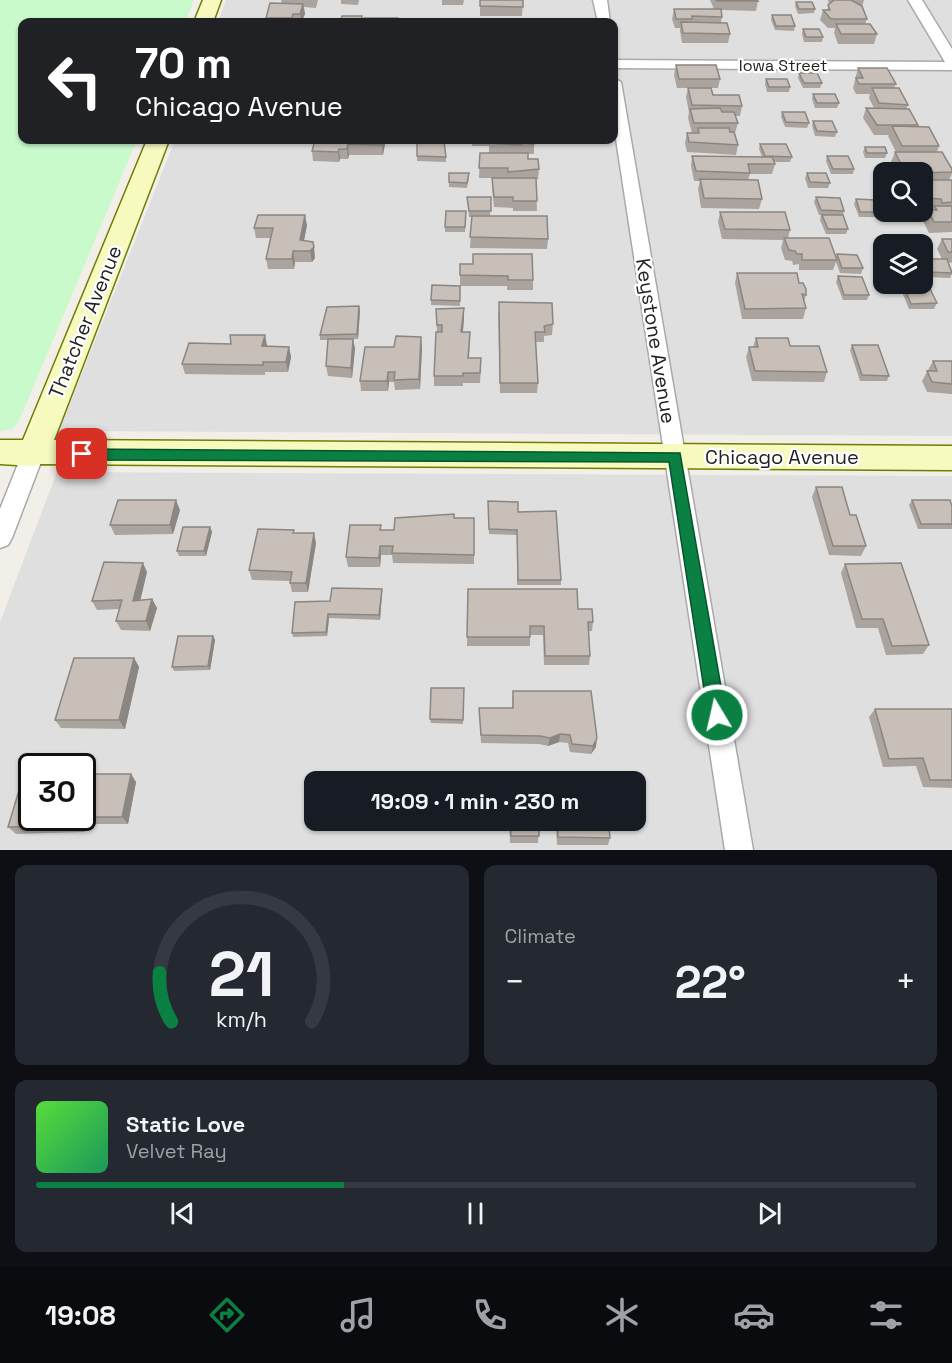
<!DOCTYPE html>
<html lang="en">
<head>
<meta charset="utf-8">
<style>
	:root { --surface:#171b24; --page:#242831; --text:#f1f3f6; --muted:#9ea1a6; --line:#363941; --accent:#0b8043 }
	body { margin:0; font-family:"Space Grotesk",sans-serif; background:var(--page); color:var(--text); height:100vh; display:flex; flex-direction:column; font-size:22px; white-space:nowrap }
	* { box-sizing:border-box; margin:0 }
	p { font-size:20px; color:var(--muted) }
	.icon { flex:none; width:33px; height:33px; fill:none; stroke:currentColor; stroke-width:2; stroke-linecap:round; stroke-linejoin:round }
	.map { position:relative; height:850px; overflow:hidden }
	.panel { display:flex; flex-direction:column; gap:15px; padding:15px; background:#0d0f14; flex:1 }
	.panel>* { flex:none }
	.guide { position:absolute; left:18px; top:18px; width:600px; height:126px; border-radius:12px; box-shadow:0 2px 4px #0004; background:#202124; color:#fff; overflow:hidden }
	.buttons { position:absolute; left:873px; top:162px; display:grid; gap:12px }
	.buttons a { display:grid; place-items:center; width:60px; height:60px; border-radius:12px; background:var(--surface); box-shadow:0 2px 4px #0004; font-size:30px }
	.speed { position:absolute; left:18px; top:753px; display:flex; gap:12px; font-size:30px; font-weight:700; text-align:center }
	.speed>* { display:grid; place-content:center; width:78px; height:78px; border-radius:50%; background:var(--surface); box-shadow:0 2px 4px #0004; line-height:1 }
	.speed .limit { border:3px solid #111; border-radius:9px; background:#fff; color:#111 }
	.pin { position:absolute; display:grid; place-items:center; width:51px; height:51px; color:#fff; margin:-26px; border-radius:12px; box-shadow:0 3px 9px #0006 }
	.me { position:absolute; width:66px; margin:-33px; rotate:351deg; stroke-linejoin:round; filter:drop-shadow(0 0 4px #0008) }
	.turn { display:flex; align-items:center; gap:21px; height:126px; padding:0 18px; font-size:27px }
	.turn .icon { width:78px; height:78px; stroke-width:2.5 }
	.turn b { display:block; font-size:42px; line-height:51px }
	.big { font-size:45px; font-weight:700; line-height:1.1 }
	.panel .card { flex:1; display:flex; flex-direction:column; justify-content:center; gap:9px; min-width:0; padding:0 21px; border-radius:12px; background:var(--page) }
	.panel .dial { align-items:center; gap:0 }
	.dial svg { height:156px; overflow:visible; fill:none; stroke:var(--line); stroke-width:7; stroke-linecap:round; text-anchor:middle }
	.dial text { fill:var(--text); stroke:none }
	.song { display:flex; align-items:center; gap:18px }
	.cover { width:72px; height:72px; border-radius:9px; background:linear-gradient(135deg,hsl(110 70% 55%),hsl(150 70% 35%)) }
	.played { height:6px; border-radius:3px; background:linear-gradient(90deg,var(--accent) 35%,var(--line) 35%) }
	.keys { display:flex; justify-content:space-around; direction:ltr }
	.heat { display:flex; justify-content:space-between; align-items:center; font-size:33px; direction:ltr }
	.panel .tiles { flex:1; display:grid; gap:15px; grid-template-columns:1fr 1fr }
	.card:last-child { grid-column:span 2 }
	.trip { position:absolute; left:304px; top:771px; width:342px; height:60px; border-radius:12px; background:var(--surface); box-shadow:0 2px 4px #0004; font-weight:700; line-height:60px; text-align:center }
	.tab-bar { display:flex; height:96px; justify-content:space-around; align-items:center; background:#090b0e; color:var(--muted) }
	.tab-bar .icon { width:42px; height:42px }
	.tab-bar .active { color:var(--accent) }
	.tab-bar b { font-size:27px; color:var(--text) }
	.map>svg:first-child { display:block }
	.residential { fill:#e0dfdf; fill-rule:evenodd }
	.park { fill:#c8facc }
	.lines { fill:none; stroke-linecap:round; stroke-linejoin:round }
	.street-casing { stroke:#a9a9a9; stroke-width:3 }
	.secondary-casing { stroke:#707d05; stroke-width:3 }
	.street { fill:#fff; fill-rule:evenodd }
	.secondary { fill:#f7fabf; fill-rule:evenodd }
	.wall { fill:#aba49e }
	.shaded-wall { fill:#8b8681 }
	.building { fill:#c7bfb8; stroke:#8b8681; stroke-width:1.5 }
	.route { fill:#0b8043; stroke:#07532c; stroke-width:1.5 }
	.labels { text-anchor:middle; stroke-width:4.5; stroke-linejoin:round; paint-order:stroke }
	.far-street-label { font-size:16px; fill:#222; stroke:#fff }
	.street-label { font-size:20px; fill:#222; stroke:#fff }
</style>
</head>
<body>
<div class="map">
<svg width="952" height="850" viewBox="0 0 952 850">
	<rect width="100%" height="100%" fill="#f2efe9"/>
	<g class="residential">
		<path d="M226,0H952V436L59,431L175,140H614V22H218ZM884,172H922V212H884ZM884,244H922V284H884Z"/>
		<path d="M57,472L952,476V850H0V622ZM32,766H82V818H32ZM315,782H636V820H315Z"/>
	</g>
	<polygon class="park" points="0,0 194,0 185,22 22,22 22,140 137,140 19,421 12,429 0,431"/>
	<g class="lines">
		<g class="street-casing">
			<g id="street">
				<polygon points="593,0 607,0 610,22 598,22"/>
				<polygon points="908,0 922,0 952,49 952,70 614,68 614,60 945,62"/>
				<polygon points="614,78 621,82 753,850 725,850 614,126"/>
				<polygon points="33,446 41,448 44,454 12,538 8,545 0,548 0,509 22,454 25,448"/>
			</g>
		</g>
		<g class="secondary-casing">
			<g id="secondary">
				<polygon points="203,0 221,0 213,22 194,22"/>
				<polygon points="147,140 169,140 54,440 952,446 952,470 39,464 33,466 0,464 0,440 23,440"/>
			</g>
		</g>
		<use href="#street" class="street"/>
		<use href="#secondary" class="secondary"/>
	</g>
	<g class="wall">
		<polygon points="281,0 318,0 316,8 304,7 305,14 302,22 266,22 266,18 282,3"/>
		<polygon points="341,0 359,0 358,5 341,4"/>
		<polygon points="442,0 464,0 463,5 442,5"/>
		<polygon points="480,0 523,0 522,16 480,16"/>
		<polygon points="710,0 757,0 758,1 756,11 721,10 722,17 721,22 730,34 728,43 682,43 680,31 680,28 675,28 672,19 674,9 714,9"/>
		<polygon points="828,0 864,0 862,7 867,19 865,24 877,34 874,44 838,44 834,33 835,28 828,28 820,20 823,10 827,10 829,4"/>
		<polygon points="796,2 815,9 814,13 798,14 795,6"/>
		<polygon points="772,15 795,26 794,31 775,30 771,20"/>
		<polygon points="803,29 823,37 822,42 804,42 802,34"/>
		<polygon points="676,65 720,79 718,88 711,88 713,95 742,106 740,116 735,116 738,123 735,133 738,145 736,155 687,152 685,143 687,133 692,133 688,118 689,112 686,97 688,88 677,88 674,75"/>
		<polygon points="858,68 896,84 894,88 908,105 906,109 918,125 917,127 939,146 937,152 952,169 952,174 949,180 952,180 952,232 929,233 923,221 928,210 932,210 933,209 922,209 922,172 896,172 891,162 895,152 896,152 888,136 889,135 874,135 863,118 866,108 874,108 869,98 870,94 856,94 853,88"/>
		<polygon points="799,73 822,83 820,88 803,88 798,78"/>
		<polygon points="766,79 790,87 789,92 767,92 765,84"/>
		<polygon points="813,94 839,103 837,108 815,108 812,99"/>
		<polygon points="782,112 809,123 807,128 785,127 781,117"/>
		<polygon points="813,121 837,132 835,137 815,136 812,126"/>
		<polygon points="315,140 385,144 383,155 349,155 348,159 340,159 339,162 313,161 312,151"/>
		<polygon points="472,140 534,140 534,154 528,154 528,159 539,169 538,179 536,179 537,211 513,211 513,208 494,207 492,188 492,178 501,178 479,178 480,153 496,153 489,153 489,146 472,146"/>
		<polygon points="417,141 446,157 446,162 417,161"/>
		<polygon points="760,144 792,157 790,162 774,162 775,164 772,174 750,174 748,180 762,199 759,209 701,208 698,189 700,181 694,181 691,166 692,156 762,157 759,149"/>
		<polygon points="865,147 887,153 885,158 865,158 863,152"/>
		<polygon points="827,156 854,169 853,174 831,174 826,161"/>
		<polygon points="449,173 469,178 467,188 449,187"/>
		<polygon points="807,173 830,183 828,188 808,188 805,178"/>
		<polygon points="467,197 491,197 490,216 548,239 547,249 470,248 472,217 469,217"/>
		<polygon points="816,197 844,211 843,215 848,229 846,234 826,234 820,220 821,215 819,215 814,202"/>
		<polygon points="856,199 881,212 879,217 859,217 854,204"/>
		<polygon points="466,211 465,232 445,232 445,227"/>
		<polygon points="720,212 790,230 788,238 836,257 837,254 863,268 861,274 840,273 836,262 833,270 799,270 799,264 793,265 792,261 785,260 781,248 783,240 722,239 718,222"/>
		<polygon points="307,225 304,241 315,258 312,262 295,262 294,269 268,269 266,259 270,238 256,238 254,228"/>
		<polygon points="942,239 952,239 952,263 948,262 952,271 952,274 950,278 925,277 922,271 922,259 942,259 937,249"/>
		<polygon points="460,264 533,280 533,290 507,290 507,286 460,286"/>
		<polygon points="737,273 806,295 804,301 806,308 803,319 742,319 735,283"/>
		<polygon points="838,276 869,295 867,300 843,300 836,282"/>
		<polygon points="460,286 460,306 431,305 431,300"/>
		<polygon points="904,287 937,303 934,309 909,309 902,292"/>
		<polygon points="464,308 463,332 470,342 469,358 481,368 480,383 463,383 463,386 434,386 434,376 437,332 436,309"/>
		<polygon points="360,311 358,339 353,339 355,349 352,378 328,376 326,366 328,340 320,340 320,335"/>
		<polygon points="498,312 553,324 552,335 544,336 544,342 536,342 538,383 537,393 500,393"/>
		<polygon points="756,338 790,346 827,372 824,382 752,381 746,357 749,347 753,347"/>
		<polygon points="267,345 267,346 289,347 291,357 288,372 265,372 265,375 185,374 182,364"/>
		<polygon points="852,345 889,376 887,381 860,381 850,350"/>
		<polygon points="422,347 420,389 395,390 394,382 389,382 388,391 361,391 360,381"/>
		<polygon points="933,361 952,361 952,394 927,392 922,381"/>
		<polygon points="816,487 850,515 866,546 861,556 829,555 812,497"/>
		<polygon points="912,500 952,506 952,529 918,529 909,505"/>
		<polygon points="488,501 518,512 561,580 561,585 517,585 517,535 489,534"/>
		<polygon points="180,510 173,534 115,535 110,525"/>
		<polygon points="454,514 454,518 474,518 474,564 393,563 392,555 381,555 380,567 348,567 346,557 382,530 394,530"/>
		<polygon points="210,527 212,532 206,556 179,556 177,551"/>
		<polygon points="294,533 316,543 308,592 292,592 290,583 290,581 252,580 249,570"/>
		<polygon points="845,564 929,645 923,654 886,655 878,628 856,628 841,573"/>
		<polygon points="147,572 140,600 152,599 157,608 150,631 121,630 116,621 119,609 97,610 92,601"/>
		<polygon points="382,589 382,593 380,620 329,618 327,636 293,637 292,633 330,601"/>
		<polygon points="468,589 578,609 593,622 592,631 588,631 590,656 589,665 544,665 543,635 530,635 530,646 467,646"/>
		<polygon points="213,636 215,640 210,670 174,671 172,667"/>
		<polygon points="134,658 139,667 125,729 61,728 55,720"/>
		<polygon points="464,688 463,724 431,723 430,719"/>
		<polygon points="513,691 596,747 591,754 570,752 568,743 559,742 548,746 539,744 481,743 479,708 512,708"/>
		<polygon points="875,709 952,709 952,788 923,787 916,766 883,767 869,717"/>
		<polygon points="315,772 352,772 353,782 315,782 315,815 311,815 310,811"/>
		<polygon points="82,774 136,782 128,824 87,824 84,832 16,834 8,827 32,818 82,818"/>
		<polygon points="509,820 608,820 610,838 608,845 557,845 556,826 539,826 538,843 510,843"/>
	</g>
	<g class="shaded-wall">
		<polygon points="303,4 305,14 301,22 300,14"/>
		<polygon points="383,140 384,140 385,144 383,155 382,145"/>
		<polygon points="348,144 349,155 348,159 347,149"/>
		<polygon points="339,149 340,159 339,162 338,152"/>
		<polygon points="305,215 307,225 302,250 300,240"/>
		<polygon points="314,247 315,258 312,262 310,251"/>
		<polygon points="293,251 295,262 294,269 292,259"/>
		<polygon points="359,306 360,311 358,339 357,334"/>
		<polygon points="464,308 464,319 462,342 461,332"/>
		<polygon points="265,335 267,345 265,356 262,346"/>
		<polygon points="421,337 422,347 420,389 419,379"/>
		<polygon points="353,339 355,349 352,378 351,368"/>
		<polygon points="289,347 291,357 288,372 286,362"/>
		<polygon points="388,372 389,382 388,391 387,381"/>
		<polygon points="176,500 180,510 173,534 170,525"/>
		<polygon points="210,527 212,532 206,556 204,551"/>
		<polygon points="314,533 316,543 308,592 306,583"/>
		<polygon points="380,546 381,555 380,567 379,558"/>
		<polygon points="143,563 147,572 138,610 133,601"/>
		<polygon points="382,589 382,593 380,620 379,615"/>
		<polygon points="152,599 157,608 150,631 146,621"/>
		<polygon points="328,614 329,618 327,636 326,632"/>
		<polygon points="213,636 215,640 210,670 208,666"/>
		<polygon points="134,658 139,667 125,729 119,720"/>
		<polygon points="560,734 559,742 548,746 550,738"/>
		<polygon points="597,738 596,747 591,754 593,746"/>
		<polygon points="131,774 136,782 128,824 122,817"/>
		<polygon points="80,818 87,824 84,832 78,825"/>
	</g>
	<g class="building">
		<polygon points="480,0 523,0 523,7 480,6"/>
		<polygon points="716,0 757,0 758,1 717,1"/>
		<polygon points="834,0 851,0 862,6 867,19 831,19 823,10 830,10 828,5"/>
		<polygon points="796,2 812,2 815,9 799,9"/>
		<polygon points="270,3 303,4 300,14 293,14 292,18 266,18"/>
		<polygon points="674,9 721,9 722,17 692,16 692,19 676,19"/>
		<polygon points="772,15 791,15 795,26 776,26"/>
		<polygon points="342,16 362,16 361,22 340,22"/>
		<polygon points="364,18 398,18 398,22 363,22"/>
		<polygon points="490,20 520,21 520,22 490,22"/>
		<polygon points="270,21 302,22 269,22"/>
		<polygon points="681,22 727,23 730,34 683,33"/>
		<polygon points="836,24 870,24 877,34 841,34"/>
		<polygon points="803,29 819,29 823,37 806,37"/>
		<polygon points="676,65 716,65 720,79 679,79"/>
		<polygon points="858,68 887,68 896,84 859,84 856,78 863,78"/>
		<polygon points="799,73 817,73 822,83 804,83"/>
		<polygon points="766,79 787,79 790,87 769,87"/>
		<polygon points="688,88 711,88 713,95 739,95 742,106 692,105"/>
		<polygon points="872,88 899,88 908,105 879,103"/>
		<polygon points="813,94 835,94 839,103 817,103"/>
		<polygon points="720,108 722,112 734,112 738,123 694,123 690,109"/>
		<polygon points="866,108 909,109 918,125 877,125"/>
		<polygon points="782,112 805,112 809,123 786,122"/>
		<polygon points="813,121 832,121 837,132 817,131"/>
		<polygon points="892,126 929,127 939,146 902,146"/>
		<polygon points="698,128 729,128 730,132 734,132 738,145 689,142 687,133 699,133"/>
		<polygon points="315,140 383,140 382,145 348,144 347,149 339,149 338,152 312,151"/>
		<polygon points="489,140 534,140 534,144 522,143 522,145 489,143"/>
		<polygon points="417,141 444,142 446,157 417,156"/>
		<polygon points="760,144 786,144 792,157 765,156"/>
		<polygon points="865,147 885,147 887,153 867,153"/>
		<polygon points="895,152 942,152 952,169 952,172 922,173 905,172"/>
		<polygon points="480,153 528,153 528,159 538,159 539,169 508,172 508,168 479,168"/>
		<polygon points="692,156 772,157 775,164 748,164 750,173 696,171"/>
		<polygon points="827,156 848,156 854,169 833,169"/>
		<polygon points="449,173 469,173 467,183 449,182"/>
		<polygon points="807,173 826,173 830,183 810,182"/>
		<polygon points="492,178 536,178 537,201 513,201 513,197 494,197"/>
		<polygon points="700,179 758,180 762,199 704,198"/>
		<polygon points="922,180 952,180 952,202 942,203 941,199 924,198 922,195"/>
		<polygon points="467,197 491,197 491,211 469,211"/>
		<polygon points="816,197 840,198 844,211 821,210"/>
		<polygon points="856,199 876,200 881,212 860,212"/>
		<polygon points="934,206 952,206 952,222 934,222 928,210 937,210"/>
		<polygon points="446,211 466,211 465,227 445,227"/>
		<polygon points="720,212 785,212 790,230 725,229"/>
		<polygon points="258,215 305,215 300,240 313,242 314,247 310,251 293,251 292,259 266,259 273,228 254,228"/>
		<polygon points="822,215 843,215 848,229 828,229"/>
		<polygon points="472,216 547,216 548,239 470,237"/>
		<polygon points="784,238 829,238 837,260 802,260 802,254 797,254 795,251 789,250"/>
		<polygon points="942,239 952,239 952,252 948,252"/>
		<polygon points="473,254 532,254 533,280 508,280 508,276 460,275 460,264 473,264"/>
		<polygon points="837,254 857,255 863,268 842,268"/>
		<polygon points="922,259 947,259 952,273 927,272"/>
		<polygon points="737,273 797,273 799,283 803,283 806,289 806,295 802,294 806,308 745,309"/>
		<polygon points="838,276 862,277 869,295 844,295"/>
		<polygon points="432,285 460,286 460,301 431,300"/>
		<polygon points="904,287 929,287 937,303 911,304"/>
		<polygon points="499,302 552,303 553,324 544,326 545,332 535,332 538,383 500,383"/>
		<polygon points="359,306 357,334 320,335 327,307"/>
		<polygon points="464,308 461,332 470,332 468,358 481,358 480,373 463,373 463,376 434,376 436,332 442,332 442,325 437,325 436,309"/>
		<polygon points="230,335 265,335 262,346 289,347 286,362 263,362 263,365 182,364 189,343 231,344"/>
		<polygon points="396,336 421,337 419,379 394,380 395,372 388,372 387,381 360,381 365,347 394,347"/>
		<polygon points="756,338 788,338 790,346 819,346 827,372 755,371 749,347 758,347"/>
		<polygon points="328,339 353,339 351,368 326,366"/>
		<polygon points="852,345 878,345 889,376 862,375"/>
		<polygon points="933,361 952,361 952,384 932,382 927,371 937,371"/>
		<polygon points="816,487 842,487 850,515 856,515 866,546 833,546"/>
		<polygon points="118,500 176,500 170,525 110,525"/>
		<polygon points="912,500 950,500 952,506 952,524 921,524"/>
		<polygon points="488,501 518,502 518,512 556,511 561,580 518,580 517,530 489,529"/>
		<polygon points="454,514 454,518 474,518 474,555 392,553 393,546 380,546 379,558 346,557 350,525 381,525 380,530 394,530 395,518"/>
		<polygon points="183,527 210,527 204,551 177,551"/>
		<polygon points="258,529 294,530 293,533 314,533 306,583 290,583 292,572 249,570"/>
		<polygon points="104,562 143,563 133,601 152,599 146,621 116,621 122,600 92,601"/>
		<polygon points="901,563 929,645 892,646 883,619 862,619 845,564"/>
		<polygon points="332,588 382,589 379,615 328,614 326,632 292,633 295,602 330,601"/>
		<polygon points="468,589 577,589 578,609 592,609 593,622 588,622 590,656 545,656 544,626 530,626 530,637 467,637"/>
		<polygon points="178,636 213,636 208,666 172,667"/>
		<polygon points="74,658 134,658 119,720 55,720"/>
		<polygon points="431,688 464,688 463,720 430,719"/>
		<polygon points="513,691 591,691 597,738 593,746 572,744 570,735 560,734 550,738 540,736 481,735 479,708 513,708"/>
		<polygon points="875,709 952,709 952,780 930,780 923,758 889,759"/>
		<polygon points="315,772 352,772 351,782 315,782 315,811 310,811"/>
		<polygon points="24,774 32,774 32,818 80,818 78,825 8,827"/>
		<polygon points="82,774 131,774 122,817 82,817"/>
		<polygon points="602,777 603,782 507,782 507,778"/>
		<polygon points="510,820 539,820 539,836 511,836"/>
		<polygon points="557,820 608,820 610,838 558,837"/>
	</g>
	<polygon class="route" points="82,449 680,453 726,715 723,721 717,723 711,721 708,715 669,462 82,460 75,454"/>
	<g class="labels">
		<g class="far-street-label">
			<text x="783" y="71">Iowa Street</text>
		</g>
		<g class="street-label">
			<text transform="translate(85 322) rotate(-68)" y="7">Thatcher Avenue</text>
			<text transform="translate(656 341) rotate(81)" y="7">Keystone Avenue</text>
			<text x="782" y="464">Chicago Avenue</text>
		</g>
	</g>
</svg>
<div class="buttons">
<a><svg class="icon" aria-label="search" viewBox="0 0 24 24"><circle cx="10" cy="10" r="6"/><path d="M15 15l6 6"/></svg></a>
<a><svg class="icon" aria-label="layers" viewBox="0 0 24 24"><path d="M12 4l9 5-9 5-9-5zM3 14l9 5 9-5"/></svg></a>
</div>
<div class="speed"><div class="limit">30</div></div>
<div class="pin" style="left:82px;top:454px;background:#d93025"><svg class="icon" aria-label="arrive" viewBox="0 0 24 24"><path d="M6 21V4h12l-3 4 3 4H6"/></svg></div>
<svg class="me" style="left:717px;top:715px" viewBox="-20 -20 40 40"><circle r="17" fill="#0b8043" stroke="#fff" stroke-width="3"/><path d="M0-11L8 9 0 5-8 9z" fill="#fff"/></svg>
<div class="trip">19:09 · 1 min · 230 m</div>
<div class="guide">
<div class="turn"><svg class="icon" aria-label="left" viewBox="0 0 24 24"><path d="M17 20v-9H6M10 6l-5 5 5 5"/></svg><div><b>70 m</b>Chicago Avenue</div></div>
</div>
</div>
<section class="panel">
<div class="tiles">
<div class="card dial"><svg viewBox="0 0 100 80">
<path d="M14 69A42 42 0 1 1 86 69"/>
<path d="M14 69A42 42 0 0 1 8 44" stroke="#0b8043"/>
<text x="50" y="56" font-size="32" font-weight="700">21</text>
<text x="50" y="72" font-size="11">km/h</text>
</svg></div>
<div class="card"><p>Climate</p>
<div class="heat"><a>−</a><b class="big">22°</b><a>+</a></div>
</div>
<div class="card">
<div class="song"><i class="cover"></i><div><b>Static Love</b><p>Velvet Ray</p></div></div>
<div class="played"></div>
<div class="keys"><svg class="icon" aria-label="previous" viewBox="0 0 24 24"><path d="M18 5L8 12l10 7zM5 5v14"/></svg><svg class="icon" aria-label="pause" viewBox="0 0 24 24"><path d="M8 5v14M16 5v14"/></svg><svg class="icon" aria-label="next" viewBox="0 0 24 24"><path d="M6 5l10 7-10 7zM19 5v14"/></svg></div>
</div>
</div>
</section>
<nav class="tab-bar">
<b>19:08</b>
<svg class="icon active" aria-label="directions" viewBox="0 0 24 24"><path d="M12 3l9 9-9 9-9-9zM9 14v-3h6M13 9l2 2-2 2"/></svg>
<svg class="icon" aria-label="music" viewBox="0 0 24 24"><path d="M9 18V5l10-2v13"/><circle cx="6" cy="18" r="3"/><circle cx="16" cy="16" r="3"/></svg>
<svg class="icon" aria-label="phone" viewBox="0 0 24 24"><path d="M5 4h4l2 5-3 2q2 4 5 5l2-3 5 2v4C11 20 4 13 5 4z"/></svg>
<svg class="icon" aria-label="climate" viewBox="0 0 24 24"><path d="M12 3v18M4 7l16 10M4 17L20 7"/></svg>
<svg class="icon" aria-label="car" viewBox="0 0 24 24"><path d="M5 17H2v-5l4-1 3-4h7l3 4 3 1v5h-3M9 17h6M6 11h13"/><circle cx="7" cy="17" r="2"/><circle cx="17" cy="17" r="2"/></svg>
<svg class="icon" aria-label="filters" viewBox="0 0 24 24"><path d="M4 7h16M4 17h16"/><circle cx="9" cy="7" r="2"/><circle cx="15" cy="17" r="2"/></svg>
</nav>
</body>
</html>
